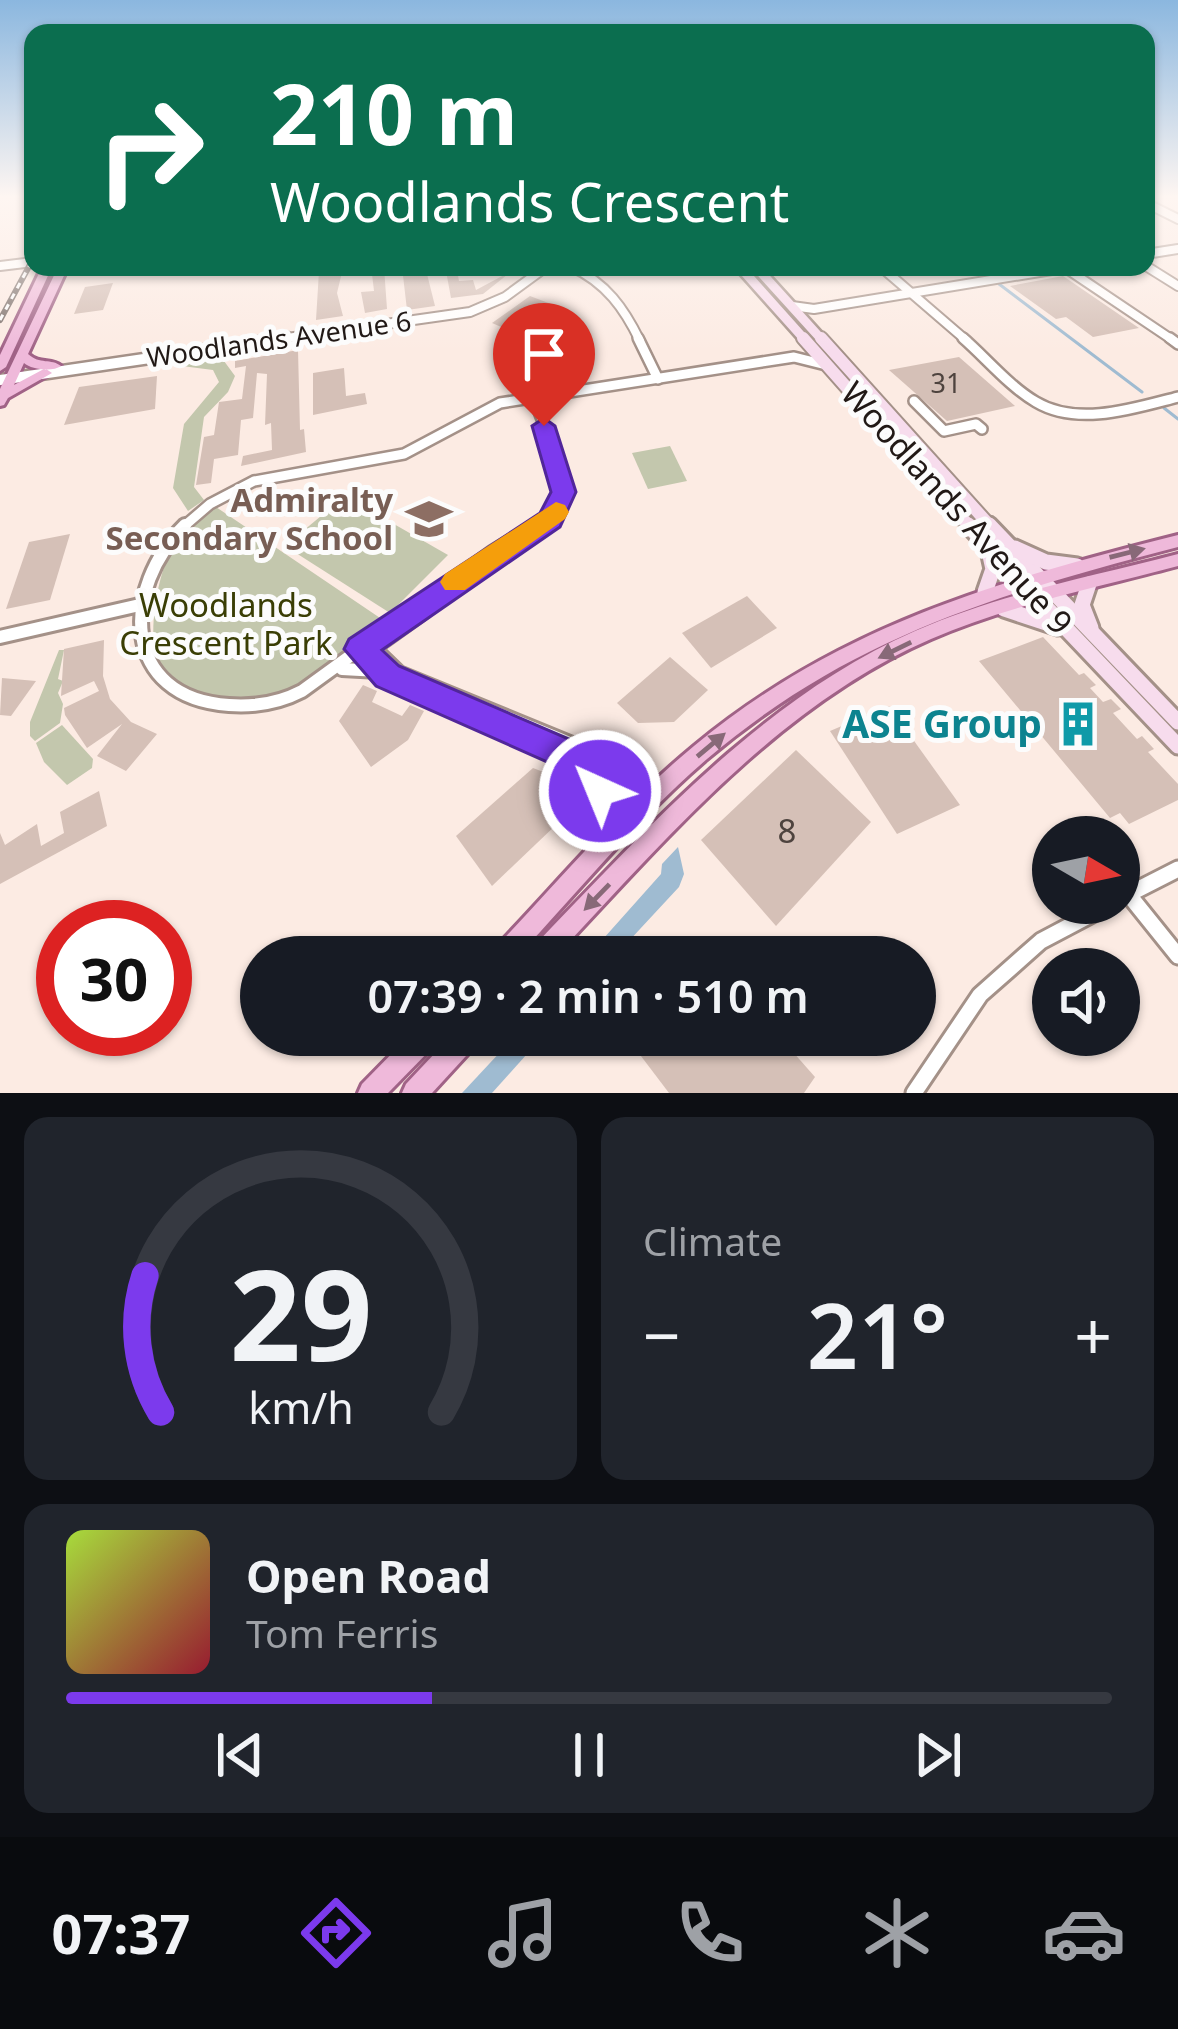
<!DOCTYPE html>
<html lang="en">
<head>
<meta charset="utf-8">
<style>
	:root { --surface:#171b24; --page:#20242c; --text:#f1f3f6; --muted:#9ea1a6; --line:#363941; --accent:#7c3aed }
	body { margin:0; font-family:"Noto Sans",sans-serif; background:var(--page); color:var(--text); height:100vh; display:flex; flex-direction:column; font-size:45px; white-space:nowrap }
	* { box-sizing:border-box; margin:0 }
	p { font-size:39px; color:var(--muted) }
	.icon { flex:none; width:66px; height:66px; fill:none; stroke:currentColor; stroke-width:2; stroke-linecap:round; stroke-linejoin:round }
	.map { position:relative; height:1093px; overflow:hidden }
	.drawer { display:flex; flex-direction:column; gap:24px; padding:24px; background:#0d0f14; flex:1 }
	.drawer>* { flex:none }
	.banner { position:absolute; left:24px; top:24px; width:1131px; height:252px; border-radius:24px; box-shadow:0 3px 9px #0004; background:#0b6e4f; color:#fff; overflow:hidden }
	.needle { width:78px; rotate:99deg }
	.controls { position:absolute; left:1032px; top:816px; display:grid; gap:24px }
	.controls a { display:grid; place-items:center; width:108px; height:108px; border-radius:50%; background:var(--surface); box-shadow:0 3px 9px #0004; font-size:60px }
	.speed { position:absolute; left:36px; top:900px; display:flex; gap:24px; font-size:60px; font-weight:700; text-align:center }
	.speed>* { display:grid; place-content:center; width:156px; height:156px; border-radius:50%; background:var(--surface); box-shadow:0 3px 9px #0004; line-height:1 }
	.speed .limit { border:18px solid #d22; background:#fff; color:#111 }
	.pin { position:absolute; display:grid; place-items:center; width:102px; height:102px; color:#fff; margin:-123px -51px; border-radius:50% 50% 50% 0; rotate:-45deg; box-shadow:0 0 12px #0007 }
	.pin .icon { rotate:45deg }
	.me { position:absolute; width:132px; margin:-66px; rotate:316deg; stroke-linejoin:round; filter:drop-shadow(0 0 9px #0008) }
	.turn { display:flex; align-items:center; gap:42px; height:252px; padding:0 48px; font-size:54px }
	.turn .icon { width:156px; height:156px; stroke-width:2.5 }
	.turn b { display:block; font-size:84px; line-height:102px }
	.big { font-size:90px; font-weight:600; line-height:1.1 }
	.drawer .card { flex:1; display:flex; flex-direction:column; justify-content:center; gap:18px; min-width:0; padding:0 42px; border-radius:24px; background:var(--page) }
	.drawer .dial { align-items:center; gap:0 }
	.dial svg { height:312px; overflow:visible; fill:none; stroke:var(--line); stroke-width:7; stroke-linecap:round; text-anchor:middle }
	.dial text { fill:var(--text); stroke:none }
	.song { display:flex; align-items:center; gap:36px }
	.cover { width:144px; height:144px; border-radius:18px; background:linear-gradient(135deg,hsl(80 70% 55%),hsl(350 70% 35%)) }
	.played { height:12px; border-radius:6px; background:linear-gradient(90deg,var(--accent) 35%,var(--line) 35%) }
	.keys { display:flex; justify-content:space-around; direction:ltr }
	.heat { display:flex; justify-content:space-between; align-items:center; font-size:66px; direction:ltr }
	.drawer .tiles { flex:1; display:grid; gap:24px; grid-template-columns:1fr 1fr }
	.card:last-child { grid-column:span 2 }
	.trip { position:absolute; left:240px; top:936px; width:696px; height:120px; border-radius:60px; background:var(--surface); box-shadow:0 3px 9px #0004; font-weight:600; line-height:120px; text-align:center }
	.dock { display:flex; height:192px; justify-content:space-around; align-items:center; background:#090b0e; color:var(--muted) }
	.dock .icon { width:84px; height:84px }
	.dock .current { color:var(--accent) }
	.dock b { font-size:54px; color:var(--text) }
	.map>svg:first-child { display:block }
	.green { fill:#c3c7ad }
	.water { fill:#9fbbd1 }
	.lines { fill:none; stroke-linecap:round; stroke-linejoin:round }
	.stream { stroke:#9fbbd1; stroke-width:3 }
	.building { fill:#d5c0b7 }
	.minor-far3-casing { stroke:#a49188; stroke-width:12 }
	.minor-far2-casing { stroke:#a49188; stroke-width:14 }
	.minor-far1-casing { stroke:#a49188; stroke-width:18 }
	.minor-casing { stroke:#a49188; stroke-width:21 }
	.tertiary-far1-casing { stroke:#a49188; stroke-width:12 }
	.tertiary-casing { stroke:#a49188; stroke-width:15 }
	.secondary-far2-casing { stroke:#a49188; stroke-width:14 }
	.secondary-far1-casing { stroke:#a49188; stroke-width:16 }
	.secondary-casing { stroke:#a49188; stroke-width:21 }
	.primary-casing { stroke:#a06286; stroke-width:6 }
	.minor-far3 { stroke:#fff; stroke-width:8 }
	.minor-far2 { stroke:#fff; stroke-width:9 }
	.minor-far1 { stroke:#fff; stroke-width:12 }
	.minor { stroke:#fff; stroke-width:15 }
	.tertiary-far1 { stroke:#fff; stroke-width:8 }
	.tertiary { stroke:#fff; stroke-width:10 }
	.secondary-far2 { stroke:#f7dced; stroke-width:9 }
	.secondary-far1 { stroke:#f7dced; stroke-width:12 }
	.secondary { stroke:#f7dced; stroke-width:15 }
	.primary { fill:#efb9da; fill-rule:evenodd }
	.rail-casing { stroke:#7d716c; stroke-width:6 }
	.rail { stroke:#fcfcfc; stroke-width:3; stroke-dasharray:6; stroke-linecap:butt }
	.oneway { fill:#886978 }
	.route { fill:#7c3aed; stroke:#51269a; stroke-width:3 }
	.slow { fill:#f59e0b }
	.labels { text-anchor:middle; stroke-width:10; stroke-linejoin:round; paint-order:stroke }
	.far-street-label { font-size:27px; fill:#211916; stroke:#fcfcfc }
	.number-label { font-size:27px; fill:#4e433e }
	.education-label { font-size:33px; font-weight:bold; fill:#785e54; stroke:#fcfcfc; text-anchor:end }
	.street-label { font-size:33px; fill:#211916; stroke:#fcfcfc }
	.park-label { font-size:33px; fill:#3a3e05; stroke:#fcfcfc }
	.near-number-label { font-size:33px; fill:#4e433e }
	.near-culture-label { font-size:39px; font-weight:bold; fill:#0d838f; stroke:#fcfcfc; text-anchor:end }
</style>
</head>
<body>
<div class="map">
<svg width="1178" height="1093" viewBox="0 0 1178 1093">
	<rect width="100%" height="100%" fill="#fcebe3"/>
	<g class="green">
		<polygon points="195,356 224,361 235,376 228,392 204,417 194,487 204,500 188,511 173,488 184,424 219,382 213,370 174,365 176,359"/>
		<polygon points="670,446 687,481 648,489 632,453"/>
		<polygon points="345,496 448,555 390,613 285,546"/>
		<path d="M216,507L389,624C352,650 306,688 262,698C236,703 184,697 165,677C142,652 157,569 175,544C185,530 202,518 216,507Z"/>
		<polygon points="59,650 64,650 58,679 63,681 58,693 63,704 60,723 35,741 30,736 30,722"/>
		<polygon points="62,725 93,759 92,768 67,785 44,762 36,743"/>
	</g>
	<g class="water">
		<polygon points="678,847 684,874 679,887 614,957 587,957 661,874 662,864"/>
		<polygon points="516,1035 544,1035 492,1093 462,1093"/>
	</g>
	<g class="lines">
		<g class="stream">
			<polyline points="976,267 987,275"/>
			<polyline points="999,284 1142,392"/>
			<polyline points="1164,408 1178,419"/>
		</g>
	</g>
	<g class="building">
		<polygon points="356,267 384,267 387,309 365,313 361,292 374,291 372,274 357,276"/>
		<polygon points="402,267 411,267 412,276 427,274 435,306 407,310"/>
		<polygon points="482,267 517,267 483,294 451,298 446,271 457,270 459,281 473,280 476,290 504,275"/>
		<polygon points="343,268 337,293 343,316 316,320 319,271"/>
		<polygon points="1063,276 1139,328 1093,337 1066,317 1056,319 1010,286"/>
		<polygon points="113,283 103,310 74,314 85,287"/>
		<polygon points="530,296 551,304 513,332 492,323"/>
		<polygon points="298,350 300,430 304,429 306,452 241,466 243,456 272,450 271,423 265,425 267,374 257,373 253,418 241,420 238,455 214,459 211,483 196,485 204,437 214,435 219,402 242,399 246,366 235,368 235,361"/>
		<polygon points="959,357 1015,406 947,421 889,370"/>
		<polygon points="344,368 346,396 365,393 367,404 313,415 313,373"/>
		<polygon points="157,376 155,409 64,425 79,387"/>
		<polygon points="70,534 50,600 6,609 29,542"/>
		<polygon points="747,596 777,628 711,668 682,633"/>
		<polygon points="1043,637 1079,675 1084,673 1096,685 1090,688 1103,702 1111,699 1121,709 1113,713 1137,739 1142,736 1154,749 1148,752 1178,784 1178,800 1129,824 1120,813 1110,818 979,661"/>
		<polygon points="104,640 103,676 110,699 131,722 157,734 126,771 97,756 122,724 87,748 65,715 64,708 99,691 94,681 61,696 64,649"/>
		<polygon points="670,657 708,690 674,722 638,723 617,703"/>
		<polygon points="2,678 36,681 11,716 0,715"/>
		<polygon points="363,685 377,691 372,702 402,716 410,705 424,711 408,740 371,767 339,721"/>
		<polygon points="889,706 960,805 897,834 830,731"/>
		<polygon points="796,750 871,822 776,926 701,840"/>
		<polygon points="533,768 559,778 580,802 492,886 456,836"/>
		<polygon points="99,791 107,826 0,884 0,833 5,845 37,824 41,846 64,833 60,812"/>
		<polygon points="625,1035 778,1035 815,1077 804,1093 669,1093"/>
	</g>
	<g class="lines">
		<g class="minor-far3-casing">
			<g id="minor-far3">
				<polyline points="1146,203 1178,219"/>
				<polyline points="1146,254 1178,249"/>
				<polyline points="0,266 33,262"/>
				<polyline points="1146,266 1178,286"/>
				<path d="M572,267C606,283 624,308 640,341"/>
				<polyline points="881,267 967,341"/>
				<polyline points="1064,267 1174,341"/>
				<polyline points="792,306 814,309 1070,267"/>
			</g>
		</g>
		<g class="minor-far2-casing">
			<g id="minor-far2">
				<polyline points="638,338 658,379"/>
				<path d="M963,338C986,358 1010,387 1036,402C1078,427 1135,408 1178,397"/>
				<polyline points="1170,338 1178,344"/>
				<path d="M534,399C551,443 570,479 548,525"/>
				<polyline points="914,401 944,431 976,424 982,429"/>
				<polyline points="182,528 210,504 254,481 404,454 500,403 794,357 826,365"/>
				<polyline points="532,528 550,520"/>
			</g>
		</g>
		<g class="minor-far1-casing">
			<g id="minor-far1">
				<path d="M185,525C121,588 120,698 229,705C256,707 279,703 302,691L492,553L538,525"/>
				<polyline points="0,637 144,604"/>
				<polyline points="371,646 399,673 582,748 605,773"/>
				<polyline points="360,649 387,676 587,765 591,773"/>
				<polyline points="372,649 425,611"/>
				<polyline points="342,669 379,671"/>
			</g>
		</g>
		<g class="minor-casing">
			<g id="minor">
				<polyline points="589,770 601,796 596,850"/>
				<polyline points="603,770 639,808"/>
				<polyline points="1127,895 1178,869"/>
				<polyline points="1129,895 1178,956"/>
				<polyline points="914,1093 980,995 1041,941 1113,903"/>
			</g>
		</g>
		<g class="tertiary-far1-casing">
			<polyline id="tertiary-far1" points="266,341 470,312 505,297 546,267"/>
		</g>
		<g class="tertiary-casing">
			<polyline id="tertiary" points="0,380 287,338"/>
		</g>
		<g class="secondary-far2-casing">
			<g id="secondary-far2">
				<polyline points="740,267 806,341"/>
				<polyline points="756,267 823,341"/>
			</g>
		</g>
		<g class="secondary-far1-casing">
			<g id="secondary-far1">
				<polyline points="803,338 971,528"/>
				<polyline points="821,338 992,528"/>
			</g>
		</g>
		<g class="secondary-casing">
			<g id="secondary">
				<polyline points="968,525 1178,746"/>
				<polyline points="989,525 1178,722"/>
				<polyline points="1015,548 1046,562 1077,566"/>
				<polyline points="1089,584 1082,605 1091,628"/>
				<polyline points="985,592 993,569 989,551"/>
				<polyline points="1004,609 1058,627"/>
			</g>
		</g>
		<g class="primary-casing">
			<g id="primary">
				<polygon points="42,267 52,267 6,367 0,371 0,355"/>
				<path d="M58,267H68L28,354C40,365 51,358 61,366C53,372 32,370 24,363L14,385L42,370L46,369L52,373L8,398L4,405L0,406V389Z"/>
				<path d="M1178,535V547C1001,593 850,637 707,759C637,819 580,890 517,957H491L494,949C560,880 620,807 694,746C838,626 1000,580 1178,535Z"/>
				<path d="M1178,554V566C1095,588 1010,605 931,639C779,705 666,839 555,957H528L531,949C646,830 761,699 915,631C999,594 1090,577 1178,554Z"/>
				<polygon points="410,1035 439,1035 436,1044 388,1093 358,1093 362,1084"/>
				<polygon points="452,1035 480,1035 477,1044 432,1093 402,1093 406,1084"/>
			</g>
		</g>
		<use href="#minor-far3" class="minor-far3"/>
		<use href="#minor-far2" class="minor-far2"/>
		<use href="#minor-far1" class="minor-far1"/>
		<use href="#minor" class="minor"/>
		<use href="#tertiary-far1" class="tertiary-far1"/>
		<use href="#tertiary" class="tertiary"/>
		<use href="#secondary-far2" class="secondary-far2"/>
		<use href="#secondary-far1" class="secondary-far1"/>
		<use href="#secondary" class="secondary"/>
		<use href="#primary" class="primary"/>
		<g class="rail-casing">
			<polyline id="rail" points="0,320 33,259"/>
		</g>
		<use href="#rail" class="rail"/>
	</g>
	<defs><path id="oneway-solid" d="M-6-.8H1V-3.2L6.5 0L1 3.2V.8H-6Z" transform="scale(3)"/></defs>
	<g class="oneway">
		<use href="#oneway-solid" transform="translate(1127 553) rotate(-14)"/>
		<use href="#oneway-solid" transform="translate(895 650) rotate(154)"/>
		<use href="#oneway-solid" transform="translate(711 745) rotate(-40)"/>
		<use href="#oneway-solid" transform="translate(597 897) rotate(134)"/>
	</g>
	<linearGradient id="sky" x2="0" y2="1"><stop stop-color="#8bb7df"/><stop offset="0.56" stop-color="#fef6f2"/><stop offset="1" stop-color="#fef6f2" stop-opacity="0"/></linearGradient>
	<rect width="1178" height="351" fill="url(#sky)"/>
	<polygon class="route" points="544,418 555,426 576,492 560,527 382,650 399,666 599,752 618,791 612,804 600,809 587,804 575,777 563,769 376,686 344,649 349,639 540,513 551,492 532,426"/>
	<polygon class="slow" points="556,502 565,505 569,512 565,519 465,590 445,590 440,582 445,574"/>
	<defs>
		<g id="school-bare" transform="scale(3.6)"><path d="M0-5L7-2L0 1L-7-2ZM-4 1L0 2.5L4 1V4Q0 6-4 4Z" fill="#8d6e63" stroke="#fcfcfc" stroke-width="2.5" paint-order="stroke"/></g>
		<g id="building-bare" transform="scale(3.6)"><path d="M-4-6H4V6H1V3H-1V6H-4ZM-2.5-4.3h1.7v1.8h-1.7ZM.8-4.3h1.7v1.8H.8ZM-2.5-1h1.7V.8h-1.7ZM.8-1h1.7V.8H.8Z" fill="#0f9aa8" stroke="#fcfcfc" stroke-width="2.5" paint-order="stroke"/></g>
	</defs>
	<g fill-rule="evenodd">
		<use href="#school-bare" x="429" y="519"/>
		<use href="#building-bare" x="1078" y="724"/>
	</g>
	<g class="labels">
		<g class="far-street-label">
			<text transform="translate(279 340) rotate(-8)" y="9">Woodlands Avenue 6</text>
		</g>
		<g class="number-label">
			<text x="946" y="393">31</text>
		</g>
		<g class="education-label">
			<text x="393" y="512">Admiralty<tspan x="393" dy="38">Secondary School</tspan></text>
		</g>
		<g class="street-label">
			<text transform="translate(957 508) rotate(48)" y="12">Woodlands Avenue 9</text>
		</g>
		<g class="park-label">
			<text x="226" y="617">Woodlands<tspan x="226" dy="38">Crescent Park</tspan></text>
		</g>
		<g class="near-number-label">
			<text x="787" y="843">8</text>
		</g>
		<g class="near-culture-label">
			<text x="1042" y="738">ASE Group</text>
		</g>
	</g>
</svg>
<div class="controls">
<a><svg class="needle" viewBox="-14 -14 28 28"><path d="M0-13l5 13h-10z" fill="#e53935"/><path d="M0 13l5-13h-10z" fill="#9ea1a6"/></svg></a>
<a><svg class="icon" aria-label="sound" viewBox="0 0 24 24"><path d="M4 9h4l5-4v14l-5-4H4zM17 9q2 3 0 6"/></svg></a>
</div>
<div class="speed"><div class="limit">30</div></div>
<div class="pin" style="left:544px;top:426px;background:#d93025"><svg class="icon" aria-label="arrive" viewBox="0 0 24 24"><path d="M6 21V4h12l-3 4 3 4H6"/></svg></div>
<svg class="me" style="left:600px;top:791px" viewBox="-20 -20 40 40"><circle r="17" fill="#7c3aed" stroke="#fff" stroke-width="3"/><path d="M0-11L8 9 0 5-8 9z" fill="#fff"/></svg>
<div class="trip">07:39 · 2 min · 510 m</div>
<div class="banner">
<div class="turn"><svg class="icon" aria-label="right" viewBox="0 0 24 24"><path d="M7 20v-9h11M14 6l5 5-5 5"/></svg><div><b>210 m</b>Woodlands Crescent</div></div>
</div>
</div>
<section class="drawer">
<div class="tiles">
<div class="card dial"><svg viewBox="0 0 100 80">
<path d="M14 69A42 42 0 1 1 86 69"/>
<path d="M14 69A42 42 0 0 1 10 34" stroke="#7c3aed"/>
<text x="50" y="56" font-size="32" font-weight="700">29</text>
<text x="50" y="72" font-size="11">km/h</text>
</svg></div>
<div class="card"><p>Climate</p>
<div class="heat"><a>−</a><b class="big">21°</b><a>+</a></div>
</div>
<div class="card">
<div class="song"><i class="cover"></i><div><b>Open Road</b><p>Tom Ferris</p></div></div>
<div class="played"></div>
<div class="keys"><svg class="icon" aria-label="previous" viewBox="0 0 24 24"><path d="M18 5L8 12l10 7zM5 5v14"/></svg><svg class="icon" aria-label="pause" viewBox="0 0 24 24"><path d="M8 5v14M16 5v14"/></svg><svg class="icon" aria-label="next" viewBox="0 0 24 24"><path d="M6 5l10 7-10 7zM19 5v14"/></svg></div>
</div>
</div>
</section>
<nav class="dock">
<b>07:37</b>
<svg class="icon current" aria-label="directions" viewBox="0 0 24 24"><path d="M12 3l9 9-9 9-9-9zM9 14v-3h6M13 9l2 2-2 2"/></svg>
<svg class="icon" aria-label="music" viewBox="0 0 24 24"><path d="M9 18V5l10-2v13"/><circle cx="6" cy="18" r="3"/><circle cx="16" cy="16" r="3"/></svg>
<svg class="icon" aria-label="phone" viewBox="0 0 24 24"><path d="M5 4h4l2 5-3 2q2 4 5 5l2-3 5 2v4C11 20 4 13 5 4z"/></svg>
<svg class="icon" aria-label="climate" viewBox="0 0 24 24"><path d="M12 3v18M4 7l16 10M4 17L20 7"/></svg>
<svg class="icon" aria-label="car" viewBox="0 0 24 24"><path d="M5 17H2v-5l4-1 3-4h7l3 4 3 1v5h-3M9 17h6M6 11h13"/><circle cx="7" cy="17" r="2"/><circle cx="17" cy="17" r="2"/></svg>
</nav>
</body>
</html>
